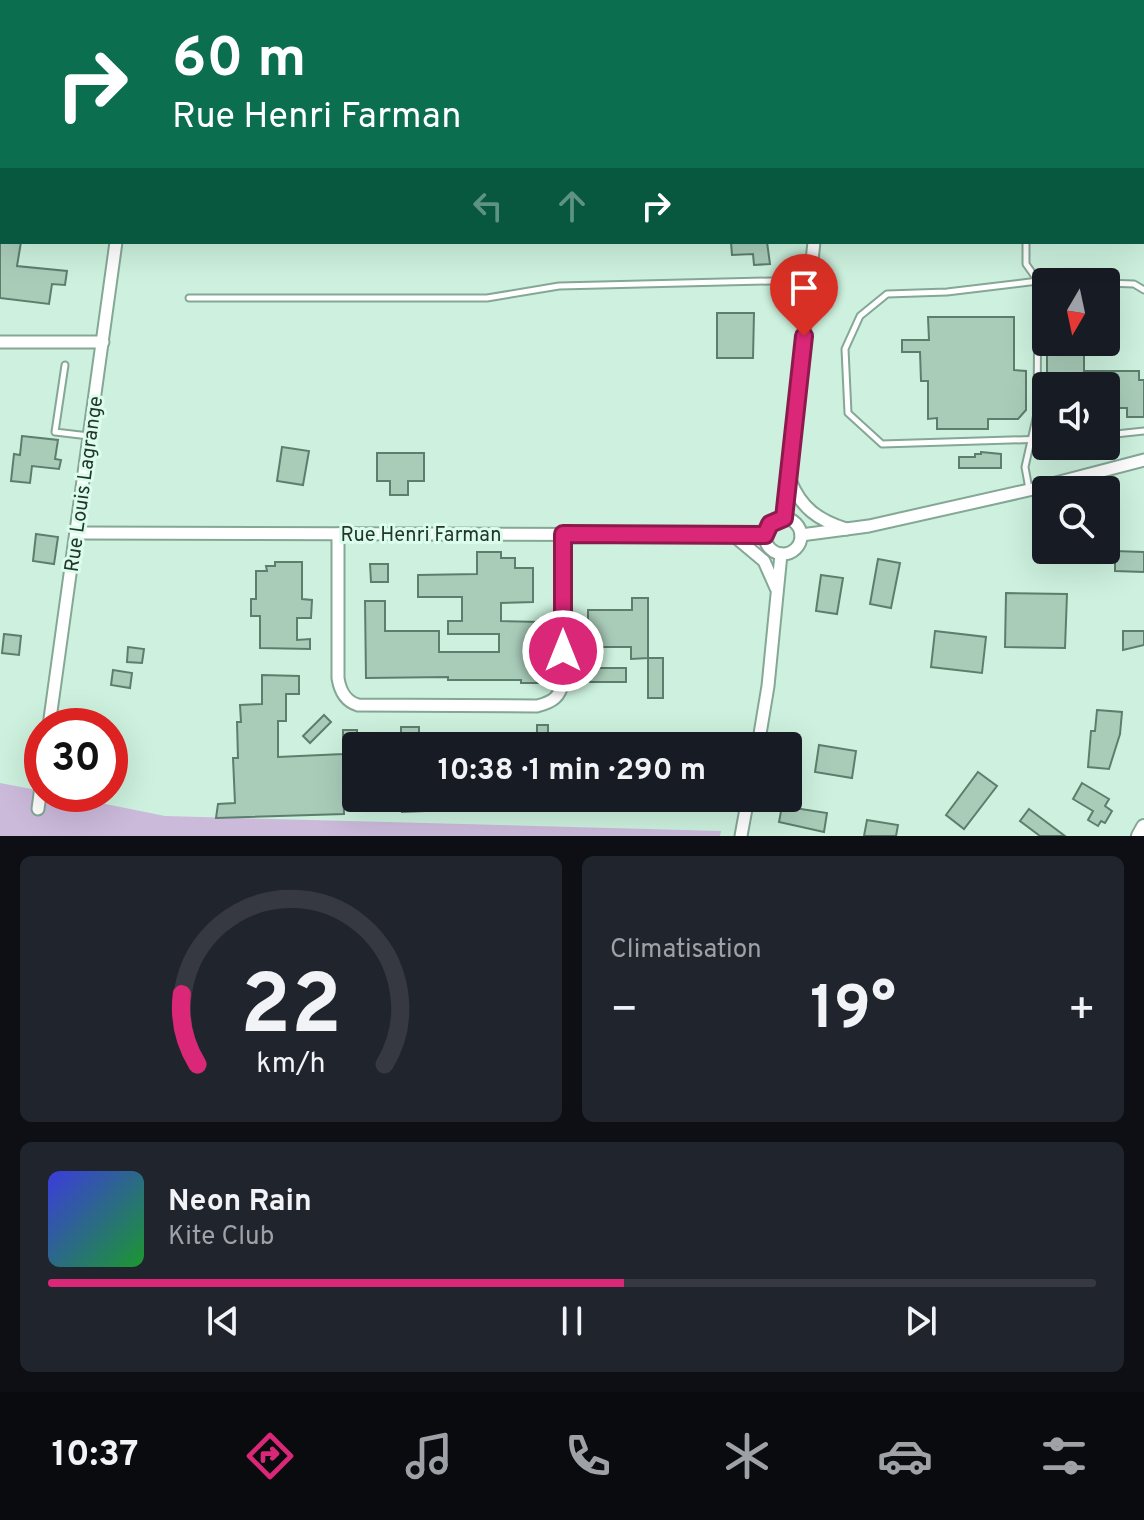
<!DOCTYPE html>
<html lang="fr">
<head>
<meta charset="utf-8">
<style>
	:root { --surface:#171b24; --page:#20242c; --text:#f1f3f6; --muted:#9ea1a6; --line:#363941; --accent:#db2777 }
	body { margin:0; font-family:Overpass,sans-serif; background:var(--page); color:var(--text); height:100vh; display:flex; flex-direction:column; font-size:30px; white-space:nowrap }
	* { box-sizing:border-box; margin:0 }
	p { font-size:26px; color:var(--muted) }
	.icon { flex:none; width:44px; height:44px; fill:none; stroke:currentColor; stroke-width:2; stroke-linecap:round; stroke-linejoin:round }
	.map { position:relative; height:836px; overflow:hidden }
	.sheet { display:flex; flex-direction:column; gap:20px; padding:20px; background:#0d0f14; flex:1 }
	.sheet>* { flex:none }
	.guide { position:absolute; left:0px; top:0px; width:1144px; height:244px; box-shadow:0 8px 32px #0002; background:#0b6e4f; color:#fff; overflow:hidden }
	.needle { width:52px; rotate:189deg }
	.buttons { position:absolute; left:1032px; top:268px; display:grid; gap:16px }
	.buttons a { display:grid; place-items:center; width:88px; height:88px; border-radius:8px; background:var(--surface); box-shadow:0 8px 32px #0002; font-size:40px }
	.speed { position:absolute; left:24px; top:708px; display:flex; gap:16px; font-size:40px; font-weight:700; text-align:center }
	.speed>* { display:grid; place-content:center; width:104px; height:104px; border-radius:50%; background:var(--surface); box-shadow:0 8px 32px #0002; line-height:1 }
	.speed .limit { border:12px solid #d22; background:#fff; color:#111 }
	.pin { position:absolute; display:grid; place-items:center; width:68px; height:68px; color:#fff; margin:-82px -34px; border-radius:50% 50% 50% 0; rotate:-45deg; box-shadow:0 0 8px #0007 }
	.pin .icon { rotate:45deg }
	.me { position:absolute; width:88px; margin:-44px; rotate:0deg; stroke-linejoin:round; filter:drop-shadow(0 0 6px #0008) }
	.turn { display:flex; align-items:center; gap:28px; height:168px; padding:0 40px; font-size:36px }
	.turn .icon { width:104px; height:104px; stroke-width:2.5 }
	.turn b { display:block; font-size:56px; line-height:68px }
	.lanes { display:flex; align-items:center; height:76px; padding:0 40px; background:#0003; justify-content:center; gap:40px; direction:ltr }
	.lanes .off { opacity:.35 }
	.big { font-size:60px; font-weight:700; line-height:1.1 }
	.sheet .widget { flex:1; display:flex; flex-direction:column; justify-content:center; gap:12px; min-width:0; padding:0 28px; border-radius:12px; background:var(--page) }
	.sheet .dial { align-items:center; gap:0 }
	.dial svg { height:208px; overflow:visible; fill:none; stroke:var(--line); stroke-width:7; stroke-linecap:round; text-anchor:middle }
	.dial text { fill:var(--text); stroke:none }
	.song { display:flex; align-items:center; gap:24px }
	.cover { width:96px; height:96px; border-radius:12px; background:linear-gradient(135deg,hsl(240 70% 55%),hsl(130 70% 35%)) }
	.played { height:8px; border-radius:4px; background:linear-gradient(90deg,var(--accent) 55%,var(--line) 55%) }
	.keys { display:flex; justify-content:space-around; direction:ltr }
	.heat { display:flex; justify-content:space-between; align-items:center; font-size:44px; direction:ltr }
	.sheet .tiles { flex:1; display:grid; gap:20px; grid-template-columns:1fr 1fr }
	.widget:last-child { grid-column:span 2 }
	.trip { position:absolute; left:342px; top:732px; width:460px; height:80px; border-radius:8px; background:var(--surface); box-shadow:0 8px 32px #0002; font-weight:700; line-height:80px; text-align:center }
	.tabs { display:flex; height:128px; justify-content:space-around; align-items:center; background:#090b0e; color:var(--muted) }
	.tabs .icon { width:56px; height:56px }
	.tabs .current { color:var(--accent) }
	.tabs b { font-size:36px; color:var(--text) }
	.map>svg:first-child { display:block }
	.green { fill:#ccbadb }
	.building { fill:#a9ccb9; stroke:#5e7e6d; stroke-width:2 }
	.lines { fill:none; stroke-linecap:round; stroke-linejoin:round }
	.service-casing { stroke:#85a795; stroke-width:9 }
	.minor-casing { stroke:#85a795; stroke-width:15 }
	.tertiary-casing { stroke:#85a795; stroke-width:18 }
	.service { stroke:#fff; stroke-width:5 }
	.minor { stroke:#fff; stroke-width:11 }
	.tertiary { stroke:#fff; stroke-width:14 }
	.route-casing { stroke:#8e194d; stroke-width:20 }
	.route { stroke:#db2777; stroke-width:14 }
	.labels { text-anchor:middle; stroke-width:6; stroke-linejoin:round; paint-order:stroke }
	.street-label { font-size:20px; fill:#26342d; stroke:#dafeeb }
</style>
</head>
<body>
<div class="map">
<svg width="1144" height="836" viewBox="0 0 1144 836">
	<rect width="100%" height="100%" fill="#cdf1de"/>
	<polygon class="green" points="0,783 42,791 42,794 56,794 165,816 721,831 720,836 0,836"/>
	<g class="building">
		<polygon points="0,242 21,242 17,266 67,271 65,285 52,284 49,304 0,298"/>
		<polygon points="731,242 767,242 770,264 754,265 753,254 732,255"/>
		<polygon points="717,313 754,313 753,358 717,358"/>
		<polygon points="928,317 1014,317 1014,370 1026,371 1026,410 1018,419 988,419 988,429 937,429 937,418 928,419 928,381 921,381 920,352 902,352 902,340 929,340"/>
		<polygon points="1047,342 1084,342 1084,371 1139,371 1139,380 1144,380 1144,417 1127,417 1127,408 1106,408 1106,386 1047,386"/>
		<polygon points="22,436 58,440 55,459 61,460 59,469 32,466 30,483 11,481 14,454 20,455"/>
		<polygon points="282,447 309,451 303,485 277,481"/>
		<polygon points="981,452 1001,454 1001,468 959,468 959,457 975,457 975,454 981,454"/>
		<polygon points="377,453 424,453 424,481 408,481 408,495 390,495 390,481 377,481"/>
		<polygon points="36,534 58,537 54,564 33,561"/>
		<polygon points="1115,551 1144,552 1144,572 1115,571"/>
		<polygon points="477,552 501,552 501,558 515,558 515,568 533,568 533,602 501,603 501,621 540,622 539,683 521,683 521,680 448,680 448,677 366,678 365,601 385,601 385,631 439,631 439,652 499,652 499,634 448,634 448,621 462,621 462,597 418,597 418,575 477,574"/>
		<polygon points="878,559 900,563 891,608 870,604"/>
		<polygon points="275,562 302,562 302,599 312,600 311,618 297,618 297,640 310,639 310,649 260,648 260,616 251,616 251,599 256,599 256,571 267,571 266,566 275,566"/>
		<polygon points="370,564 388,564 388,582 371,582"/>
		<polygon points="821,575 843,578 837,614 816,611"/>
		<polygon points="1006,593 1067,594 1065,648 1005,647"/>
		<polygon points="632,598 648,598 648,658 631,659 631,647 588,647 588,610 632,610"/>
		<polygon points="935,631 986,637 982,673 931,667"/>
		<polygon points="1123,631 1144,631 1144,645 1123,650"/>
		<polygon points="4,634 21,636 19,655 2,653"/>
		<polygon points="128,647 144,649 142,663 127,662"/>
		<rect x="648" y="658" width="15" height="40"/>
		<rect x="590" y="668" width="36" height="14"/>
		<polygon points="113,670 132,673 130,688 111,685"/>
		<polygon points="262,675 299,676 299,694 286,694 286,721 278,721 278,757 343,754 343,730 357,730 356,762 343,763 344,814 216,818 218,804 235,803 233,758 238,758 237,722 241,722 240,705 262,704"/>
		<polygon points="1097,710 1122,712 1120,734 1109,769 1088,767 1091,731 1095,731"/>
		<polygon points="324,715 331,722 310,743 303,736"/>
		<rect x="537" y="725" width="11" height="21"/>
		<polygon points="401,727 419,727 419,746 377,746 377,734 401,734"/>
		<polygon points="478,734 478,746 442,746 441,735"/>
		<polygon points="819,745 856,751 852,778 815,772"/>
		<polygon points="978,772 997,786 964,829 946,815"/>
		<polygon points="1082,783 1109,799 1105,806 1112,811 1105,823 1101,821 1098,826 1088,820 1093,811 1073,799"/>
		<polygon points="443,798 478,798 475,809 402,812 402,801"/>
		<polygon points="528,798 548,798 549,809 528,807"/>
		<polygon points="782,806 827,813 824,832 779,822"/>
		<polygon points="1029,809 1065,836 1040,836 1020,821"/>
		<polygon points="867,820 898,825 896,836 864,836"/>
	</g>
	<g class="lines">
		<g class="service-casing">
			<g id="service">
				<polyline points="649,2 649,0"/>
				<polyline points="1026,242 1026,264 1038,281 1037,414 1025,467 1029,489"/>
				<polyline points="1106,283 1134,284 1144,290"/>
				<polyline points="189,298 487,298 559,286 809,280"/>
				<polyline points="65,365 55,432 89,436"/>
				<polyline points="1106,435 1144,431"/>
				<polyline points="1046,439 882,444 848,413 845,349 860,316 887,294 947,292 1038,281 1070,282"/>
			</g>
		</g>
		<g class="minor-casing">
			<g id="minor">
				<polyline points="148,2 148,0"/>
				<polyline points="837,2 837,0"/>
				<polyline points="1014,2 1014,0"/>
				<polyline points="0,342 103,342"/>
				<path d="M790,480C801,508 818,520 846,529"/>
				<polyline points="784,518 814,242"/>
				<circle cx="783" cy="536" r="18"/>
				<polyline points="76,533 765,535"/>
				<path d="M338,534V678C340,691 345,701 358,705L537,706C553,702 560,697 563,681V534"/>
				<polyline points="733,535 764,561 776,588"/>
				<polyline points="801,535 869,526 1029,490 1144,460"/>
				<polyline points="49,726 116,242"/>
				<polyline points="758,746 768,686 781,554"/>
				<polyline points="38,809 42,779"/>
				<polyline points="741,836 748,798"/>
			</g>
		</g>
		<g class="tertiary-casing">
			<polyline id="tertiary" points="1139,836 1144,827"/>
		</g>
		<use href="#service" class="service"/>
		<use href="#minor" class="minor"/>
		<use href="#tertiary" class="tertiary"/>
	</g>
	<g class="lines">
		<g class="route-casing">
			<polyline id="route" points="563,651 563,534 765,535 770,524 784,518 804,336"/>
		</g>
		<use href="#route" class="route"/>
	</g>
	<g class="labels">
		<g class="street-label">
			<text transform="translate(83 484) rotate(-82)" y="7">Rue Louis Lagrange</text>
			<text x="421" y="541">Rue Henri Farman</text>
		</g>
	</g>
</svg>
<div class="buttons">
<a><svg class="needle" viewBox="-14 -14 28 28"><path d="M0-13l5 13h-10z" fill="#e53935"/><path d="M0 13l5-13h-10z" fill="#9ea1a6"/></svg></a>
<a><svg class="icon" aria-label="sound" viewBox="0 0 24 24"><path d="M4 9h4l5-4v14l-5-4H4zM17 9q2 3 0 6"/></svg></a>
<a><svg class="icon" aria-label="search" viewBox="0 0 24 24"><circle cx="10" cy="10" r="6"/><path d="M15 15l6 6"/></svg></a>
</div>
<div class="speed"><div class="limit">30</div></div>
<div class="pin" style="left:804px;top:336px;background:#d93025"><svg class="icon" aria-label="arrive" viewBox="0 0 24 24"><path d="M6 21V4h12l-3 4 3 4H6"/></svg></div>
<svg class="me" style="left:563px;top:651px" viewBox="-20 -20 40 40"><circle r="17" fill="#db2777" stroke="#fff" stroke-width="3"/><path d="M0-11L8 9 0 5-8 9z" fill="#fff"/></svg>
<div class="trip">10:38 · 1 min · 290 m</div>
<div class="guide">
<div class="turn"><svg class="icon" aria-label="right" viewBox="0 0 24 24"><path d="M7 20v-9h11M14 6l5 5-5 5"/></svg><div><b>60 m</b>Rue Henri Farman</div></div>
<div class="lanes"><svg class="icon off" aria-label="left" viewBox="0 0 24 24"><path d="M17 20v-9H6M10 6l-5 5 5 5"/></svg><svg class="icon off" aria-label="ahead" viewBox="0 0 24 24"><path d="M12 20V5M6 11l6-6 6 6"/></svg><svg class="icon" aria-label="right" viewBox="0 0 24 24"><path d="M7 20v-9h11M14 6l5 5-5 5"/></svg></div>
</div>
</div>
<section class="sheet">
<div class="tiles">
<div class="widget dial"><svg viewBox="0 0 100 80">
<path d="M14 69A42 42 0 1 1 86 69"/>
<path d="M14 69A42 42 0 0 1 8 42" stroke="#db2777"/>
<text x="50" y="56" font-size="32" font-weight="700">22</text>
<text x="50" y="72" font-size="11">km/h</text>
</svg></div>
<div class="widget"><p>Climatisation</p>
<div class="heat"><a>−</a><b class="big">19°</b><a>+</a></div>
</div>
<div class="widget">
<div class="song"><i class="cover"></i><div><b>Neon Rain</b><p>Kite Club</p></div></div>
<div class="played"></div>
<div class="keys"><svg class="icon" aria-label="previous" viewBox="0 0 24 24"><path d="M18 5L8 12l10 7zM5 5v14"/></svg><svg class="icon" aria-label="pause" viewBox="0 0 24 24"><path d="M8 5v14M16 5v14"/></svg><svg class="icon" aria-label="next" viewBox="0 0 24 24"><path d="M6 5l10 7-10 7zM19 5v14"/></svg></div>
</div>
</div>
</section>
<nav class="tabs">
<b>10:37</b>
<svg class="icon current" aria-label="directions" viewBox="0 0 24 24"><path d="M12 3l9 9-9 9-9-9zM9 14v-3h6M13 9l2 2-2 2"/></svg>
<svg class="icon" aria-label="music" viewBox="0 0 24 24"><path d="M9 18V5l10-2v13"/><circle cx="6" cy="18" r="3"/><circle cx="16" cy="16" r="3"/></svg>
<svg class="icon" aria-label="phone" viewBox="0 0 24 24"><path d="M5 4h4l2 5-3 2q2 4 5 5l2-3 5 2v4C11 20 4 13 5 4z"/></svg>
<svg class="icon" aria-label="climate" viewBox="0 0 24 24"><path d="M12 3v18M4 7l16 10M4 17L20 7"/></svg>
<svg class="icon" aria-label="car" viewBox="0 0 24 24"><path d="M5 17H2v-5l4-1 3-4h7l3 4 3 1v5h-3M9 17h6M6 11h13"/><circle cx="7" cy="17" r="2"/><circle cx="17" cy="17" r="2"/></svg>
<svg class="icon" aria-label="filters" viewBox="0 0 24 24"><path d="M4 7h16M4 17h16"/><circle cx="9" cy="7" r="2"/><circle cx="15" cy="17" r="2"/></svg>
</nav>
</body>
</html>
